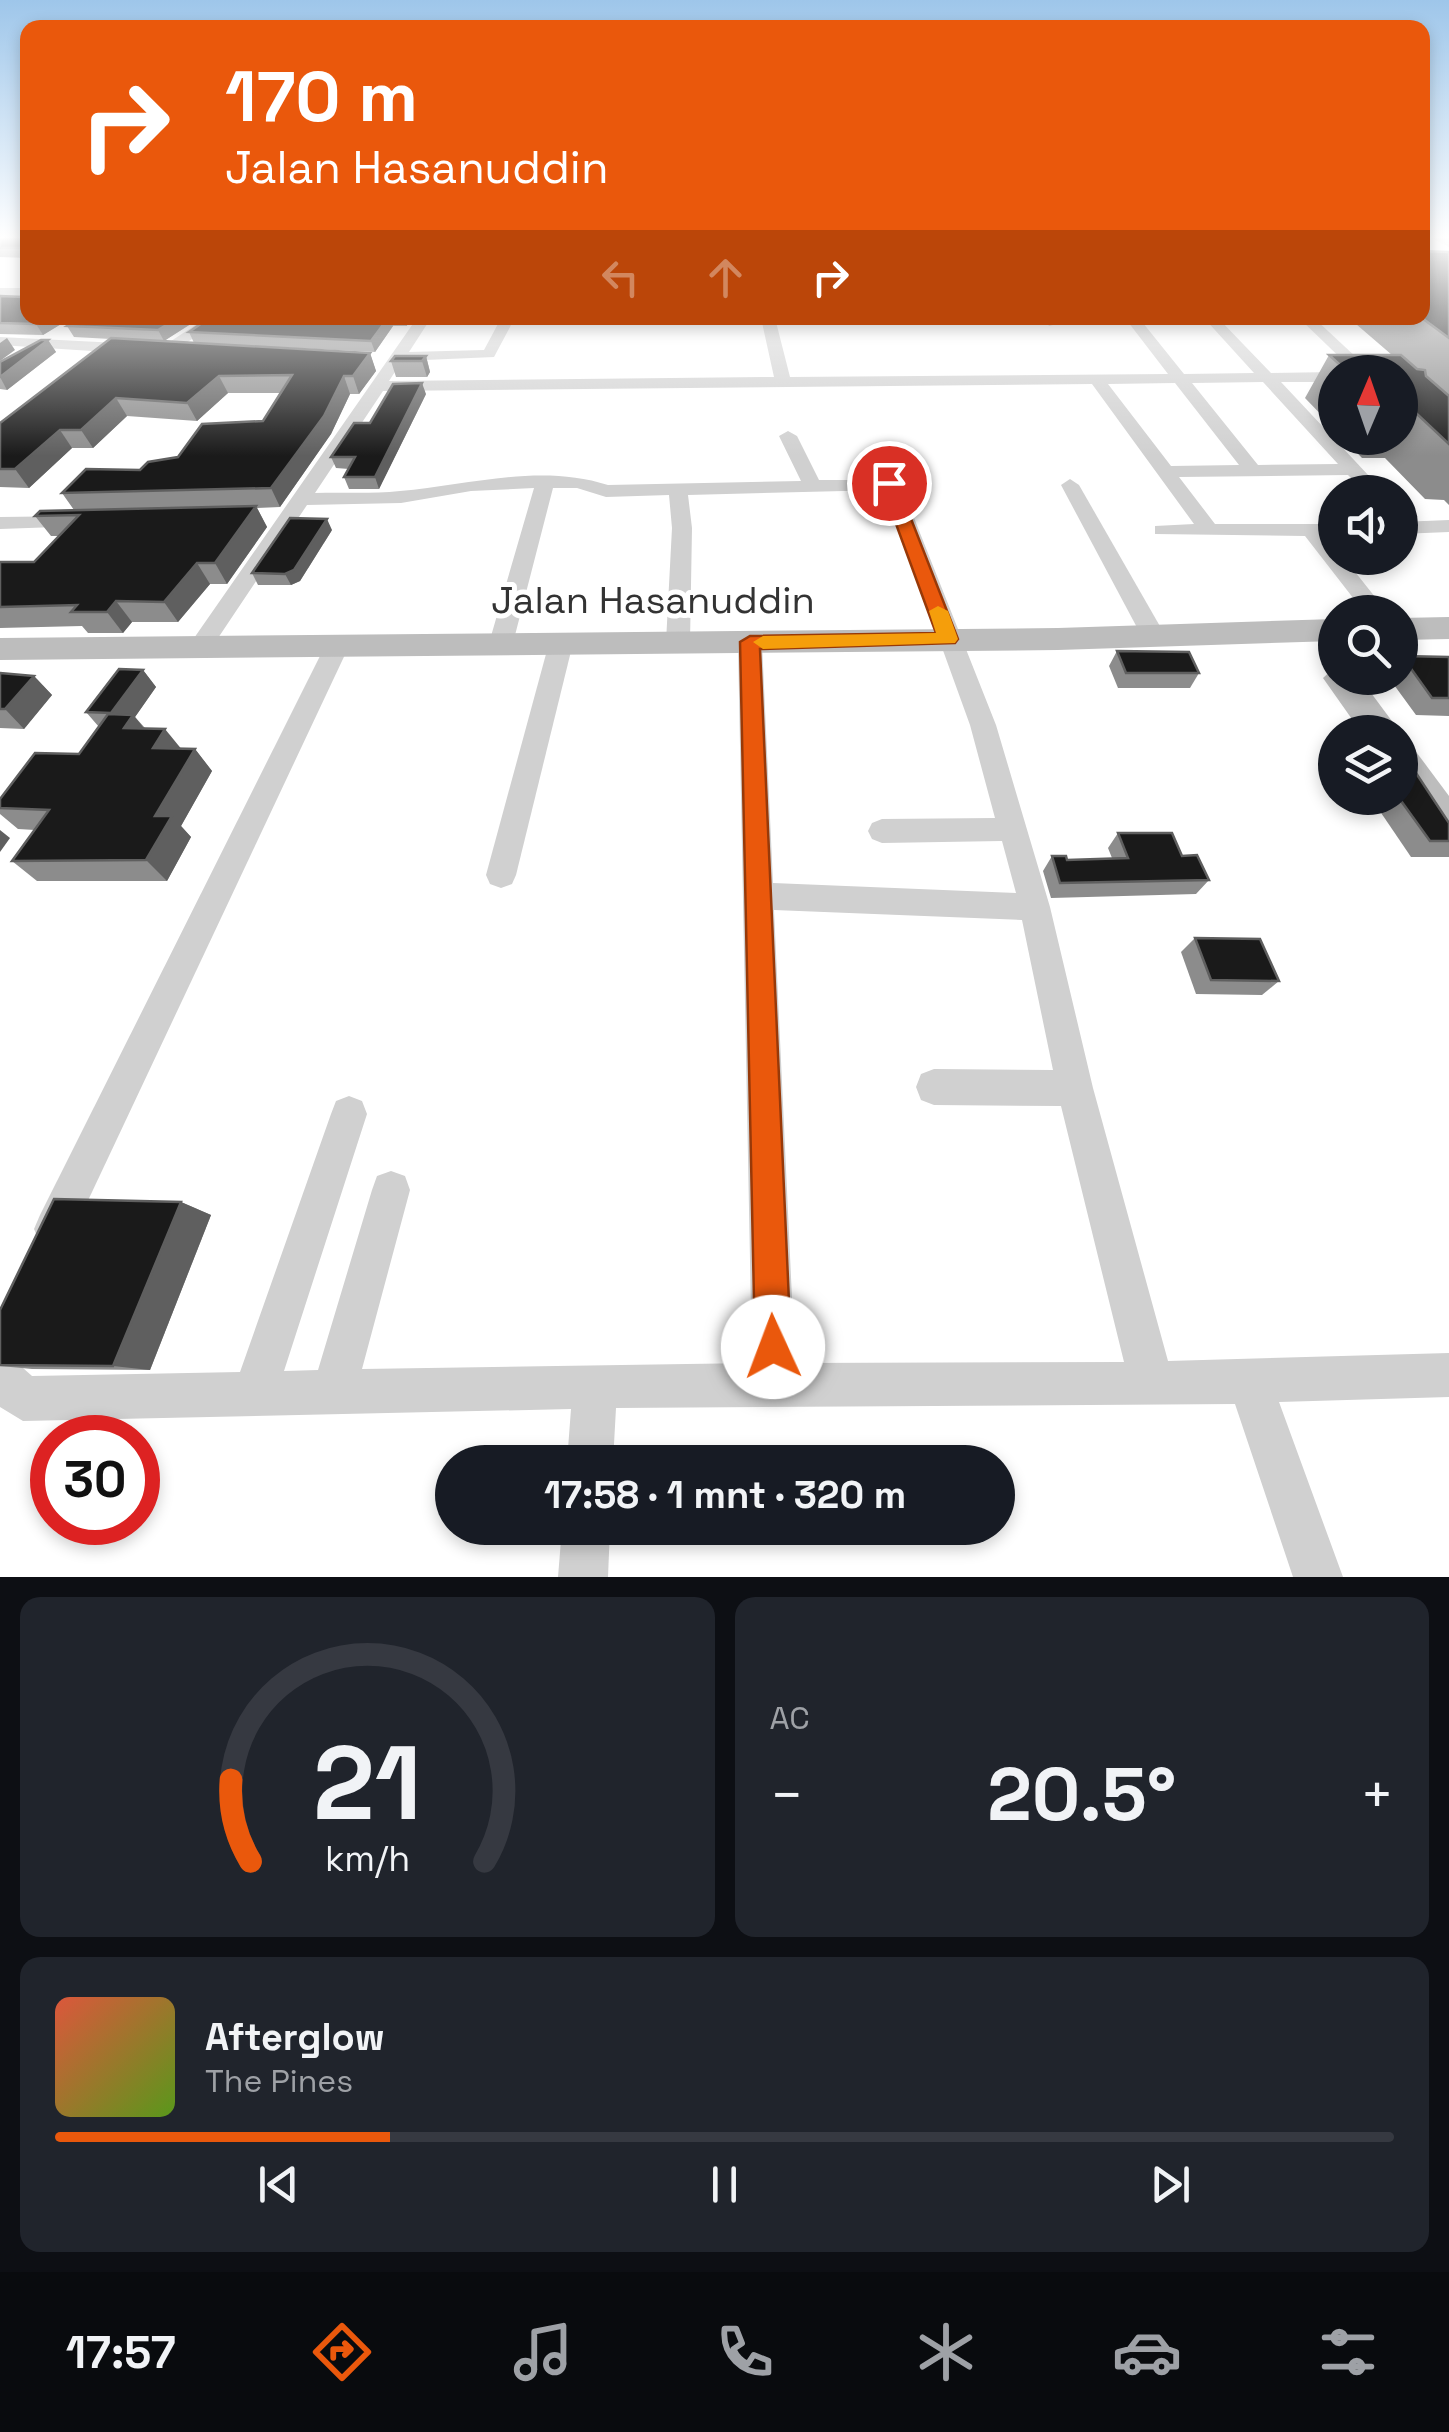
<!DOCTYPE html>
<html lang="id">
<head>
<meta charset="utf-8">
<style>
	:root { --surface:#171b24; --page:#20242c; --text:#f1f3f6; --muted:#9ea1a6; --line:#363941; --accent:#ea580c }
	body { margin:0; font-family:"Space Grotesk",sans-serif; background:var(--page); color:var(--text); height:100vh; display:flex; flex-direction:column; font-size:38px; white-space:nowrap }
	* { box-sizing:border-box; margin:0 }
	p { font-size:32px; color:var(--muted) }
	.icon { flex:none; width:55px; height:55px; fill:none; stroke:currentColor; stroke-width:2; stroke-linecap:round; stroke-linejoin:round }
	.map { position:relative; height:1577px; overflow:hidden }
	.side { display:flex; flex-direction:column; gap:20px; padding:20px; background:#0d0f14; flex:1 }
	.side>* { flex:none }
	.top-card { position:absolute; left:20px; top:20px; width:1410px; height:305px; border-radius:20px; box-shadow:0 5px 15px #0003; background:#ea580c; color:#fff; overflow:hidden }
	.needle { width:65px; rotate:2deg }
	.tools { position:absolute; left:1318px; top:355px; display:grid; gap:20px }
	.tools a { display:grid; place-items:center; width:100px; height:100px; border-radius:50%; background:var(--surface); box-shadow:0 5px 15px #0003; font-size:50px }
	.speed { position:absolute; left:30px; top:1415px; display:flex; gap:20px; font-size:50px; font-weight:700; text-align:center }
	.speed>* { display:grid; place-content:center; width:130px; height:130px; border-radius:50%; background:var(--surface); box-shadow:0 5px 15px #0003; line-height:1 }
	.speed .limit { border:15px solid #d22; background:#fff; color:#111 }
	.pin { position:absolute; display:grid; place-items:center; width:85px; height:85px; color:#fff; margin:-42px; border:5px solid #fff; border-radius:50%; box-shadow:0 2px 10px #0007 }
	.me { position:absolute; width:110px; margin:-55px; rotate:358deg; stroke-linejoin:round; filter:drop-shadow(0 0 8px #0008) }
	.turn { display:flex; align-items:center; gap:35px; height:210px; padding:0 40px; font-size:45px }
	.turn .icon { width:130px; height:130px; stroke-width:2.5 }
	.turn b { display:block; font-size:70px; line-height:85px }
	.lanes { display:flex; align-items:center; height:95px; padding:0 40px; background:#0003; justify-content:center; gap:50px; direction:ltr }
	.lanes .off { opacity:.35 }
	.big { font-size:75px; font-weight:700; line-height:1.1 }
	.side .widget { flex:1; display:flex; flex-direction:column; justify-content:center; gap:15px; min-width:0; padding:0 35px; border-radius:20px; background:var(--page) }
	.side .dial { align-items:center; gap:0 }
	.dial svg { height:260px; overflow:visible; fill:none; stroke:var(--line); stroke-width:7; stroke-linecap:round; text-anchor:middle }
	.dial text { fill:var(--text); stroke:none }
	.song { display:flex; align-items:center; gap:30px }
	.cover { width:120px; height:120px; border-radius:15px; background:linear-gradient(135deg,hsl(10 70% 55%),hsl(90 70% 35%)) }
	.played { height:10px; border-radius:5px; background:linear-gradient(90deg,var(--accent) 25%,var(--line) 25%) }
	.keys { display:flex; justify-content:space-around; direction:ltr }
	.heat { display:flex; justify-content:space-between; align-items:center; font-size:55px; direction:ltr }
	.side .tiles { flex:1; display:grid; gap:20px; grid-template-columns:1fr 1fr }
	.widget:last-child { grid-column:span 2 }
	.trip { position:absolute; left:435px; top:1445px; width:580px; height:100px; border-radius:50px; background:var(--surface); box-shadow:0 5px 15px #0003; font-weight:700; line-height:100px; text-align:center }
	.dock { display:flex; height:160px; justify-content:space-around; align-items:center; background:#090b0e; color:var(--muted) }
	.dock .icon { width:70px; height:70px }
	.dock .selected { color:var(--accent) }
	.dock b { font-size:45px; color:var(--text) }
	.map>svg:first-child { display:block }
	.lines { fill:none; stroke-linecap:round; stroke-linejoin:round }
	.street { fill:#d0d0d0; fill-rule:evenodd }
	.secondary { fill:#bdbdbd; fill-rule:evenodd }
	.wall { fill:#8c8c8c }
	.shaded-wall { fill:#5f5f5f }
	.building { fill:#1a1a1a; stroke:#5f5f5f; stroke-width:2.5 }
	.route { fill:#ea580c; stroke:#983908; stroke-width:2.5 }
	.slow { fill:#f59e0b }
	.labels { text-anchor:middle; stroke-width:10; stroke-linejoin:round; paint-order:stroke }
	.street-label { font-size:38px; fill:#333; stroke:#fff }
</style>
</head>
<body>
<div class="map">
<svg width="1449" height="1577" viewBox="0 0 1449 1577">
	<rect width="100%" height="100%" fill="#fff"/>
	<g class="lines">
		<g class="street">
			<polygon points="1429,235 1449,238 1449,247 1431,238"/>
			<rect x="0" y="288" width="28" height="8"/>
			<polygon points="206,318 222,318 172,353 162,353 162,347"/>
			<path d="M417,318H431L409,352L484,350L499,322L511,325L494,357L402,361L389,381L774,377L761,318H775L790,377L1168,374L1125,318H1139L1184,374L1254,373L1204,318H1218L1271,373L1335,372H1336L1335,382H1281L1384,492H1365L1348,475L1179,477L1215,524H1335V536H1327L1335,546V558H1344L1387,612H1364L1305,536L1155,534V526L1194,524L1092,384L383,391L315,493C343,492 372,494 400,491C469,485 540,463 608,485L801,481L779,436L788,431L797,436L819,480H899L996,725L1050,907L1093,1088L1168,1361L1449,1353V1397L1279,1402L1343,1577H1293L1235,1404L616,1408L613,1462H567L571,1409L23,1421L0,1407V1333L15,1340L23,1368L32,1376L240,1372L331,1114L336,1101L349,1096L362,1101L367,1114L284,1371L318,1370L372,1190L377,1176L391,1171L405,1176L410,1190L362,1369L752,1363L738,643L742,638H758L762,643L773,883L1016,893L1002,841L882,843L872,839L868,831L872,823L882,819L995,818L970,725L885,490L688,495L692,528L690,642L678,650L666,642L672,528L669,495L606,497L577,488H553L513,643L501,651L489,643L534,488L471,491L401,503L307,505L208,653H192L188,647L192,641ZM1263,382L1338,464L1258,465L1192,383ZM1175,383L1239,465L1171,466L1108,384ZM774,910L1022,920L1053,1070L934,1069L921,1074L916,1087L921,1100L934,1105L1061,1106L1124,1362L795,1363Z"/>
			<polygon points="1043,318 1057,318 1061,323 1049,326"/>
			<polygon points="1299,318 1314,318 1372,372 1355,372"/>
			<polygon points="0,337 138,344 146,349 138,354 0,345"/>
			<polygon points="1070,479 1079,485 1165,635 1161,640 1153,643 1141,635 1061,485"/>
			<polygon points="78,516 85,518 85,526 0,529 0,517"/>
			<polygon points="1449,520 1449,532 1400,534 1400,522"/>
			<polygon points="561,635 573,643 516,875 512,884 501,888 490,884 486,875 549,643"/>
			<polygon points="338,636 350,644 68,1243 54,1249 40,1243 34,1229 40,1215 326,644"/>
			<polygon points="562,1528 610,1528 608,1577 558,1577"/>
		</g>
		<g class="secondary">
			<polygon points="1449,617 1449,639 1400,640 1400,618"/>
			<polygon points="1335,619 1335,641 1058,650 0,660 0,638 1058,628"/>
			<polygon points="1335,667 1335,678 1360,678 1400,732 1361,732 1323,678"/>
			<polygon points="1400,744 1414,749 1449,796 1449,844 1434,839 1400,789"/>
		</g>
	</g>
	<g class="wall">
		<polygon points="28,235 28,258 0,257 0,239"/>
		<polygon points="1449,252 1449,505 1444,500 1425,499 1385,458 1362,458 1343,438 1400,438 1400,372 1335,372 1335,429 1305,398 1329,355 1392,355 1349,318 1422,318"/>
		<polygon points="0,296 24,297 28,318 71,318 43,335 0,334"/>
		<polygon points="200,318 164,341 370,353 376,371 359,394 350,394 331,434 280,507 257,508 267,527 227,584 210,584 178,622 132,622 123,633 88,633 82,626 0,628 0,562 34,562 59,536 51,536 35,516 74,510 62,493 140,470 178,457 263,421 281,393 228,393 197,421 127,416 93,448 72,448 29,488 0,487 0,423 111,339 74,337 67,326"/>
		<polygon points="209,318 416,318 406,326 393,326 375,352 194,343 189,332"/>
		<polygon points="48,340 56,352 7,390 0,389 0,362"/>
		<polygon points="426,356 430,372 427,377 396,377 391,361"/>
		<polygon points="426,394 379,489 349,489 344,477 349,469 336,468 331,457 370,423"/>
		<polygon points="332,530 300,581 291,585 258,585 252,573"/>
		<polygon points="1117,651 1199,673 1190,688 1118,688 1109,666"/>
		<polygon points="1402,656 1449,657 1449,716 1416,715 1389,678 1400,678 1400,658"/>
		<polygon points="143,670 156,687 135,717 145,728 181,749 195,749 212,771 181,826 191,837 167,881 37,881 12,861 35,830 18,829 0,814 0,808 79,754 99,727 86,712"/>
		<polygon points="0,673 34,676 52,695 24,729 0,728"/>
		<polygon points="1371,798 1400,798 1449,823 1449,857 1411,857"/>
		<polygon points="1118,833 1182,856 1209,880 1196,894 1051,898 1043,871 1052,856 1067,860 1112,858 1108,848"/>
		<polygon points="1195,938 1279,981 1262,995 1196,994 1181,952"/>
		<polygon points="181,1202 211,1215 150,1370 32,1369 0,1366 0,1310"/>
	</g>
	<g class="shaded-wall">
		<polygon points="47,318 71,318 43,335 36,324"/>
		<polygon points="178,318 200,318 164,341 158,330"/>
		<polygon points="388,318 391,318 393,326 375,352 371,341"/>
		<polygon points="404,318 416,318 406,326"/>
		<polygon points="7,338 15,350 0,361 0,343"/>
		<polygon points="48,340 56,352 7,390 0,377"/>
		<polygon points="370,353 376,371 359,394 353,376"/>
		<polygon points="426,356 430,372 427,377 422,361"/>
		<polygon points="219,376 228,393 197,421 187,403"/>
		<polygon points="344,376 350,394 331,434 280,507 271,488"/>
		<polygon points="422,383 426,394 379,489 375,477"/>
		<polygon points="116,398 127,416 93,448 81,430"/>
		<polygon points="60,430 72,448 29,488 15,469"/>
		<polygon points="256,506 267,527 227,584 215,563"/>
		<polygon points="327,519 332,530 300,581 291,585 285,574"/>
		<polygon points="197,563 210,584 178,622 164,602"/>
		<polygon points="116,601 132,622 123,633 107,612"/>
		<polygon points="143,670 156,687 135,717 151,737 142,750 111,713"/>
		<polygon points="34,676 52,695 24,729 5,709"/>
		<polygon points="165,729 183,751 153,748"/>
		<polygon points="195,749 212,771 181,826 191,837 167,881 146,860 155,816"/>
		<polygon points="0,830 10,838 0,852"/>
		<polygon points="181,1202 211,1215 150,1370 113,1366"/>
	</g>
	<g class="building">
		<polygon points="8,235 28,235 28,248 0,248 0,239"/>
		<polygon points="1422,251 1449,252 1449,338 1422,318"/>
		<polygon points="28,295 28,318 47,318 36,324 0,323 0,296 24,297"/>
		<polygon points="79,318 178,318 158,330 67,326"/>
		<polygon points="209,318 388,318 371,341 189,332"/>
		<polygon points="111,338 370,353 353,376 344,376 324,416 271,488 62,493 86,469 140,470 148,462 178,457 202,424 263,421 292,375 219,376 187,403 116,398 81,430 60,430 15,469 0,469 0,423"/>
		<polygon points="41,340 48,340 0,377 0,362"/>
		<polygon points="1329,355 1401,355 1417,369 1425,370 1426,376 1449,396 1449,444 1416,413 1400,413 1400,372 1348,372"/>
		<polygon points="395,356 426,356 422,361 391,361"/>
		<polygon points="422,383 375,477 344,477 355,457 331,457 354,423 370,423 393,384"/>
		<polygon points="256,506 215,563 197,563 164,602 116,601 107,612 71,612 77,605 0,607 0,562 34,562 79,515 35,516 40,511"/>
		<polygon points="290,518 327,519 294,570 285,574 252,573"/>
		<polygon points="1117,651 1189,652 1199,673 1126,673"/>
		<polygon points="1402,656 1449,657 1449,698 1432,698"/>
		<polygon points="119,669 143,670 111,713 86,712"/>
		<polygon points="0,673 34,676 5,709 0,709"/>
		<polygon points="108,714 133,715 124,728 165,729 153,748 195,749 155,816 172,816 146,860 12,861 49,810 0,808 0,799 35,753 79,754"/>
		<polygon points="1400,770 1414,770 1449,823 1449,841 1430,841 1399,798"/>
		<polygon points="1118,833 1172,833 1182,856 1197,855 1209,880 1060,883 1052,856 1066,856 1067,860 1128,858"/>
		<polygon points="1195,938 1260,939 1279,981 1211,980"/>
		<polygon points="54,1199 181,1202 113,1366 0,1365 0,1310"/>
	</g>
	<linearGradient id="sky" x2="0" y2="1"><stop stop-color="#9ec6ea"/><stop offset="0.52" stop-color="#fff"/><stop offset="1" stop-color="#fff" stop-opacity="0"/></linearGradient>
	<rect width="1449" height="456" fill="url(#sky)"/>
	<polygon class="route" points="884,479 897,483 958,639 955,643 760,649 791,1347 786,1360 773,1365 760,1360 755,1347 740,642 750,636 936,633 881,483"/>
	<polygon class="slow" points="938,606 948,611 958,639 955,643 763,649 753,642 763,636 936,633 929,611"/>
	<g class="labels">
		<g class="street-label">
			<text x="653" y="613">Jalan Hasanuddin</text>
		</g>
	</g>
</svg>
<div class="tools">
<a><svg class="needle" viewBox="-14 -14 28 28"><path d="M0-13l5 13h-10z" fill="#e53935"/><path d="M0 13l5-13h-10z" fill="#9ea1a6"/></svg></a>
<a><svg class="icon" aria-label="sound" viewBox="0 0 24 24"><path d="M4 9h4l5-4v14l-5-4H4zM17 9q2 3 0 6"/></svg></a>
<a><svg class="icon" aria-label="search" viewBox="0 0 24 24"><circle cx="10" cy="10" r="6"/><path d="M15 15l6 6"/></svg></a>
<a><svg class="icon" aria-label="layers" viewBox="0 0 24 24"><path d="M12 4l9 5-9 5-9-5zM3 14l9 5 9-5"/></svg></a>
</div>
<div class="speed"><div class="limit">30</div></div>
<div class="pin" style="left:889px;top:483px;background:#d93025"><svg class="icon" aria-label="arrive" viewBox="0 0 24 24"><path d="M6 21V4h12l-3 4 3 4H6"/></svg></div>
<svg class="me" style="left:773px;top:1347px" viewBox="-20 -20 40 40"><circle r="19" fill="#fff"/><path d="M0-13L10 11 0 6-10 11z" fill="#ea580c"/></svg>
<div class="trip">17:58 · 1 mnt · 320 m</div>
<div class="top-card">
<div class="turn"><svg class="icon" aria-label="right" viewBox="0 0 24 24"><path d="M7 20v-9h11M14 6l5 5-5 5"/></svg><div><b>170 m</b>Jalan Hasanuddin</div></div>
<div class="lanes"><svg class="icon off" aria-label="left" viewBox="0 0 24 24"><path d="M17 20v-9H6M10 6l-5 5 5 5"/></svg><svg class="icon off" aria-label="ahead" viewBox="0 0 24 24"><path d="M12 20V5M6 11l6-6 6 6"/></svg><svg class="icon" aria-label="right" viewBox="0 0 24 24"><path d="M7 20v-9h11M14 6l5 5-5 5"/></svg></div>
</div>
</div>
<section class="side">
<div class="tiles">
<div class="widget dial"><svg viewBox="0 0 100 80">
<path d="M14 69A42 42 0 1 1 86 69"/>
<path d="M14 69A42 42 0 0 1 8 44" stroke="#ea580c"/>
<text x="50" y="56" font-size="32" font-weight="700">21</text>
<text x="50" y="72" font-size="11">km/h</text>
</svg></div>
<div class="widget"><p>AC</p>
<div class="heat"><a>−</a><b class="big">20.5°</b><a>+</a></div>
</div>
<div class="widget">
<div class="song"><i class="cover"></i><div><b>Afterglow</b><p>The Pines</p></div></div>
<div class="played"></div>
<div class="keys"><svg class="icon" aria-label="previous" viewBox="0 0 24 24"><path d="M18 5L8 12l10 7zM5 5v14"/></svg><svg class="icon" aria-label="pause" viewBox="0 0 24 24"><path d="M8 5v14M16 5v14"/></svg><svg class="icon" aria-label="next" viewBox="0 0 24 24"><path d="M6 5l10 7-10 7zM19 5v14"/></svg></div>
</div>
</div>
</section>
<nav class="dock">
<b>17:57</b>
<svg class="icon selected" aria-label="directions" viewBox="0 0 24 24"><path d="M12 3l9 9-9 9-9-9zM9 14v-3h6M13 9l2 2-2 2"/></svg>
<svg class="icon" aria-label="music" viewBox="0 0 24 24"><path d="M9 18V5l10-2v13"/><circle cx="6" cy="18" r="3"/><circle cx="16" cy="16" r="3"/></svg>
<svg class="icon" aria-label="phone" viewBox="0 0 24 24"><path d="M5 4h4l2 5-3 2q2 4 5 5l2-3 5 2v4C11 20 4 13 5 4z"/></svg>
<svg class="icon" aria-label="climate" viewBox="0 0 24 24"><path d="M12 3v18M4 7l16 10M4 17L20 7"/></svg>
<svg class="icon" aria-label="car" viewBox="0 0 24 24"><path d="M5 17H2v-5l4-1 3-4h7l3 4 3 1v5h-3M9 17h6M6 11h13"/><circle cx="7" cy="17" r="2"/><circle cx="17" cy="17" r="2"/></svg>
<svg class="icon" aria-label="filters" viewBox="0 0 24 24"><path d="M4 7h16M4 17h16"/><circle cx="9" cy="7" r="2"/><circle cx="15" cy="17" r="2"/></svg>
</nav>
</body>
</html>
